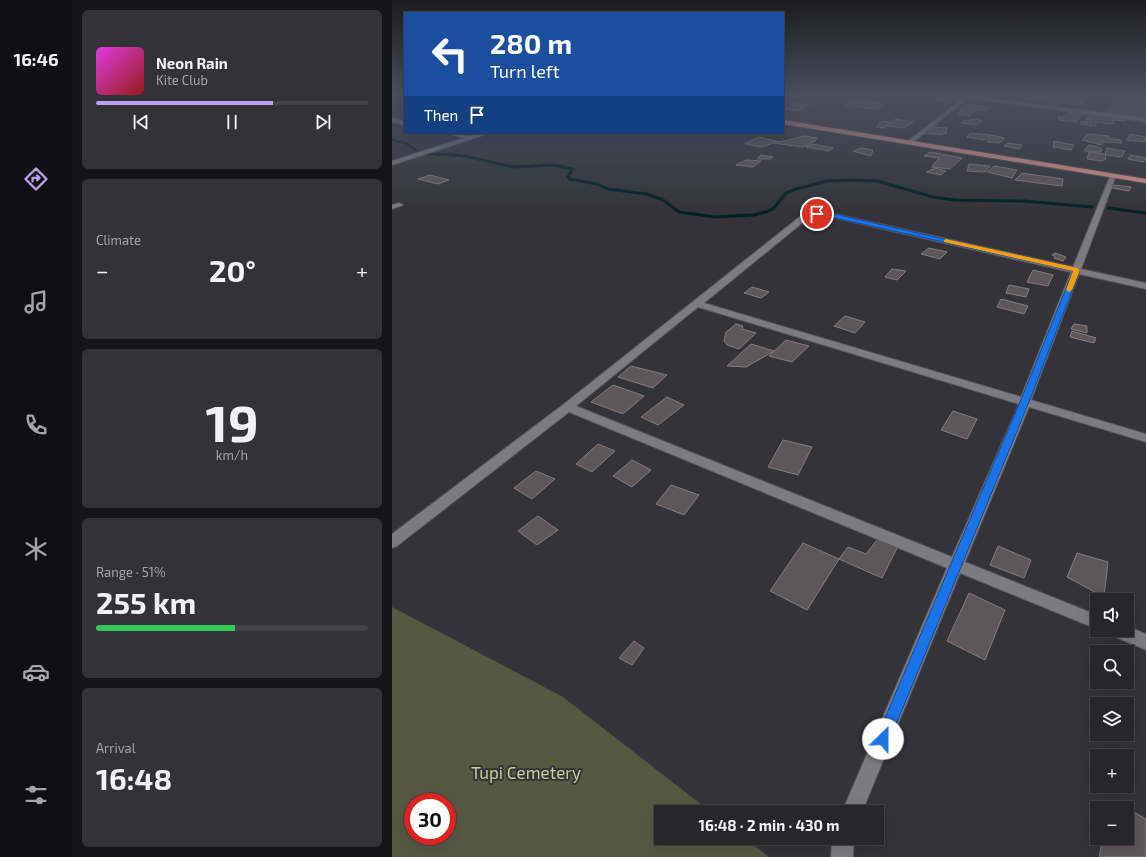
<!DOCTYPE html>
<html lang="en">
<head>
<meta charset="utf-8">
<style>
	:root { --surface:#27262b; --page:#333237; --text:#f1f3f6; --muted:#a4a5a9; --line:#434347; --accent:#bca0f2 }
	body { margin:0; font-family:"Exo 2",sans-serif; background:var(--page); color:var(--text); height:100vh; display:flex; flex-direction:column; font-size:15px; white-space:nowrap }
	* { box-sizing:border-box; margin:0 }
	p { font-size:13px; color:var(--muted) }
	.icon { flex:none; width:22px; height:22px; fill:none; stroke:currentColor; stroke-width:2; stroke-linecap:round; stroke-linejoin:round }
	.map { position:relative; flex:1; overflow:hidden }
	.drawer { display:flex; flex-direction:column; gap:10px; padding:10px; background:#151518; width:320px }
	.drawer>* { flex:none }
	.hud { position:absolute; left:12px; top:12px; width:380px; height:122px; border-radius:0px; box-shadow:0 4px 16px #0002,0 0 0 1px var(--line); background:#1a4fa0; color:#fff; overflow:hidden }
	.controls { position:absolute; left:698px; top:593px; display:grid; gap:8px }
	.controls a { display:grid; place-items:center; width:44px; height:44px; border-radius:0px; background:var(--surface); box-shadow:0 4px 16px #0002,0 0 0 1px var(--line); font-size:20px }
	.speed { position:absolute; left:12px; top:793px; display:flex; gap:8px; font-size:20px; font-weight:700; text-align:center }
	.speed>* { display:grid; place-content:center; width:52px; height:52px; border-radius:50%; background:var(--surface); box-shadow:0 4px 16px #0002,0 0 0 1px var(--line); line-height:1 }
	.speed .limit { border:6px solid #d22; background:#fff; color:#111 }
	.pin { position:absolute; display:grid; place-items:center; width:34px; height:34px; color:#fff; margin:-17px; border:2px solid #fff; border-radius:50%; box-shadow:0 1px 4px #0007 }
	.me { position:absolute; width:44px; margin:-22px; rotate:23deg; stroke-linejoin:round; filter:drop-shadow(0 0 3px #0008) }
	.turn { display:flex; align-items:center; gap:14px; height:84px; padding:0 20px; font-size:18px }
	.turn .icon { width:52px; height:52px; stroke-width:2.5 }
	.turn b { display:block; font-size:28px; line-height:34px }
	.then { display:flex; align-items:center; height:38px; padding:0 20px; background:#0003; gap:8px; font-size:15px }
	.big { font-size:30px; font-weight:700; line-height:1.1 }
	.drawer .tile { flex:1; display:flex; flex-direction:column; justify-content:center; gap:6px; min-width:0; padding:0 14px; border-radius:6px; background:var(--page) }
	.drawer .dial { align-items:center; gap:0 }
	.dial b { font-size:52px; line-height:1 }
	.song { display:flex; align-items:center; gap:12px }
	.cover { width:48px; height:48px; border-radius:6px; background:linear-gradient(135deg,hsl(300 70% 55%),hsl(0 70% 35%)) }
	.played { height:4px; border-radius:2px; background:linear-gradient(90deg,var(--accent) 65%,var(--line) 65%) }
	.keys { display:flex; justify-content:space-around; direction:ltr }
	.heat { display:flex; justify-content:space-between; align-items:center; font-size:22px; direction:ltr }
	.charge { height:6px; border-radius:3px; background:linear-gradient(90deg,#34c759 51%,var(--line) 0) }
	.trip { position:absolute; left:262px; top:805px; width:230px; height:40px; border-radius:0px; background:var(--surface); box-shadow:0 4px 16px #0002,0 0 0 1px var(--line); font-weight:700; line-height:40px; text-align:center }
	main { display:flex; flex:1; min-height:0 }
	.tabs { display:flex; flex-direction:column; width:72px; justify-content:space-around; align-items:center; background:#100f11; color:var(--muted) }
	.tabs .icon { width:28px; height:28px }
	.tabs .on { color:var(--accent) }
	.tabs b { font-size:18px; color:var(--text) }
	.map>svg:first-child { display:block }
	.green { fill:#565942; fill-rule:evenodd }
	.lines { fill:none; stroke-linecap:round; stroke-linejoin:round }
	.stream-far1 { stroke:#022125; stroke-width:2.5 }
	.stream { stroke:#022125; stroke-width:3 }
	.building { fill:#5e5659; stroke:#857e80 }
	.minor-casing { stroke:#535257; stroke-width:2 }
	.highway-casing { stroke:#535257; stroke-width:2 }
	.minor { fill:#7c7b82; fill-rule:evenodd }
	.highway { fill:#de938b; fill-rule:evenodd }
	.route { fill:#1a73e8; stroke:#114b97 }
	.slow { fill:#f59e0b }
	.labels { text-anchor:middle; stroke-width:4; stroke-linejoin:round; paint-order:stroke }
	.near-park-label { font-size:17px; fill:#cad198; stroke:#343339 }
</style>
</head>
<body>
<main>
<nav class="tabs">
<b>16:46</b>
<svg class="icon on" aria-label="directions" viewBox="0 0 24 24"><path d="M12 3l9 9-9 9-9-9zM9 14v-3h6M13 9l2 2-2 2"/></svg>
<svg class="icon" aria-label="music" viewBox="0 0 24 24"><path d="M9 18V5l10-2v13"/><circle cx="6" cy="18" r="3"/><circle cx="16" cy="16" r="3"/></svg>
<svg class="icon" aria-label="phone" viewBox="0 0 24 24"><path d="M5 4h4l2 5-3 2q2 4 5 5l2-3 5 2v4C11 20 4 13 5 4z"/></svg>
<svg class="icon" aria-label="climate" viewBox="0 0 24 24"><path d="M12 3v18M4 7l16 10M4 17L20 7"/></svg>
<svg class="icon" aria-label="car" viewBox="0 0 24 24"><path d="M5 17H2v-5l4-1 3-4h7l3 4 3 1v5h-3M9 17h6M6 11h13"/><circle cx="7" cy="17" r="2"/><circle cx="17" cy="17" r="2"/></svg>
<svg class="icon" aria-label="filters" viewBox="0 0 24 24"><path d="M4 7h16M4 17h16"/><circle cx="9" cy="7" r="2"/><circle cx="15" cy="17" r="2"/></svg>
</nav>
<section class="drawer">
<div class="tile">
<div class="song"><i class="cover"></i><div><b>Neon Rain</b><p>Kite Club</p></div></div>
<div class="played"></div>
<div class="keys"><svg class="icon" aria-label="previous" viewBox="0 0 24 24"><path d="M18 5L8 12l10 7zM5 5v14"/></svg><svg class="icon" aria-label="pause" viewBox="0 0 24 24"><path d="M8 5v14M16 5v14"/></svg><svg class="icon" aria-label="next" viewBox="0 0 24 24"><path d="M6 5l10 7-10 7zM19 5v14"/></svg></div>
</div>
<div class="tile"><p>Climate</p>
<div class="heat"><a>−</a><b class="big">20°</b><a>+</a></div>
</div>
<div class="tile dial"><b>19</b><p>km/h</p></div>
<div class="tile"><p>Range · 51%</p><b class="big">255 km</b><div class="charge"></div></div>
<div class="tile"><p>Arrival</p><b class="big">16:48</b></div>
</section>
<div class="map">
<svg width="754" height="857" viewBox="0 0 754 857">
	<rect width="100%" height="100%" fill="#343339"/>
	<g class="green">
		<polygon points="725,97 754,100 754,118 713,113"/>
		<path d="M0,607L171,697L319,812H269V838H353L377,857H0ZM21,802H55V836H21Z"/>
	</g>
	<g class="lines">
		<g class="stream-far1">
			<polyline points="0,140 14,143 26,152"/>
			<polyline points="37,154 64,155"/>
		</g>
		<g class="stream">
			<polyline points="46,154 73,156 121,167 162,165 180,169 176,177 178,179 205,184 216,189 255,194 271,200 287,212 324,217 361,215 374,212 381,209 394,193 404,189 435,181 461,180 485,181 541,197 563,200 632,201 700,207"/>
			<polyline points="716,208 754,213"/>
		</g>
	</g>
	<g class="building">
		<polygon points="636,94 668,98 668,96 683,98 680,99 692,101 687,105 634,99"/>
		<polygon points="744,94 754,94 754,100 742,98"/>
		<polygon points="549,95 564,96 558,102 542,100"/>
		<polygon points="461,100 476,101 467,107 452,105"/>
		<polygon points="477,102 492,104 483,109 468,107"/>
		<polygon points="402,103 417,105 406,111 392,109"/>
		<polygon points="572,105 597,107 593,111 584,110 578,116 567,114"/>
		<polygon points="675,113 689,115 684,122 666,120 666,117 672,117"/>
		<polygon points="697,115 732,119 734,121 722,120 720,124 704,122 704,126 688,124 690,121 699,122 699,120 694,119"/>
		<polygon points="504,119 521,122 512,128 495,126"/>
		<polygon points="582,119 591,121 584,125 569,123 570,121"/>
		<polygon points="490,121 499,122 493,128 484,127"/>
		<polygon points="542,127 555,128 554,133 549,135 533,133"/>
		<polygon points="578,133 599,135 593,140 575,137"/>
		<polygon points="696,134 717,136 715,138 729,140 730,143 711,142 709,145 690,140"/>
		<polygon points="738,134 754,137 754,142 735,140"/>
		<polygon points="599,135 613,138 607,143 595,142"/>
		<polygon points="412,136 425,138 423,141 411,147 381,143 370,147 353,144 366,137 388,142"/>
		<polygon points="662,141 682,145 679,150 661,147"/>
		<polygon points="616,143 630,145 627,149 612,146"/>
		<polygon points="421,144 441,148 436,151 414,147"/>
		<polygon points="697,145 709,148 709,152 692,151"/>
		<polygon points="469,148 481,150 479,156 461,151"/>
		<polygon points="715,148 733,151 730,157 713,155"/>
		<polygon points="538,152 570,158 558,169 540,167 547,158 532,156"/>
		<polygon points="697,152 713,154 714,159 709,161 695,159"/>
		<polygon points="369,155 381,157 378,159 365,159"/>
		<polygon points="738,155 754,158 754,159 751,162 736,159"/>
		<polygon points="354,160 369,161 361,167 344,165"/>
		<polygon points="577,164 598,166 593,172 575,171"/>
		<polygon points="602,166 625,170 620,178 595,172"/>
		<polygon points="543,168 554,171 549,175 534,172"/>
		<polygon points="630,173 671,179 670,186 623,180"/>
		<polygon points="38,175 57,180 46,184 26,179"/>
		<polygon points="722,185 739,187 737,191 720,188"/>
		<polygon points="537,248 555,252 548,259 529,254"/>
		<polygon points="663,253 674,257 671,261 662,258 663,256 660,255"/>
		<polygon points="500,269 514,271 505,280 493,277"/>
		<polygon points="641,270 661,275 656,286 635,282"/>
		<polygon points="617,285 637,289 634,297 614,293"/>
		<polygon points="360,287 377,292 369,298 352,293"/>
		<polygon points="609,299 636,306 632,314 605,307"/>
		<polygon points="453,316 473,322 463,333 442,326"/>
		<polygon points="344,324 351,326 350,329 364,333 347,349 335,345 332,341 334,332"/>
		<polygon points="682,324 695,326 695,333 679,329"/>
		<polygon points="680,331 704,338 702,343 678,337"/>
		<polygon points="394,340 417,346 400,362 377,356"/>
		<polygon points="359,344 382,351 354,367 335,366"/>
		<polygon points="239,366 275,375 261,388 226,377"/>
		<polygon points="221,385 252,396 231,414 199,402"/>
		<polygon points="275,397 292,405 266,425 249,417"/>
		<polygon points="561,411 585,419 575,439 549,430"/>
		<polygon points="391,440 420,447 406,475 376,467"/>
		<polygon points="206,444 223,451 200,472 184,464"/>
		<polygon points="240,460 259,470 240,487 221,476"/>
		<polygon points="144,471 163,479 140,499 122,488"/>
		<polygon points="279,485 307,495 292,515 264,504"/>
		<polygon points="146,516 166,530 145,545 126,531"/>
		<polygon points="485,540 505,548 490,578 447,559 456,547 474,554"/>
		<polygon points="411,543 447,559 415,610 378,591"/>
		<polygon points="606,546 639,560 632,578 598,565"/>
		<polygon points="685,553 716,562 712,597 675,577"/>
		<polygon points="577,593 613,610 593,660 555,641"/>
		<polygon points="242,641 252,648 240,665 227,658"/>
		<polygon points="720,800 734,808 718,808"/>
		<polygon points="735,808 754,819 754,857 707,857 711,838 735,838"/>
	</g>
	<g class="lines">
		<g class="minor-casing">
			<g id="minor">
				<polygon points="550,94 579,94 579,96 754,118 754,122 576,98 519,144 515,144 515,142 571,98"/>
				<polygon points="0,118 13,121 13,125 0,122"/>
				<polygon points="54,133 78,136 89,133 98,133 0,165 0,161 72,138"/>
				<path d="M721,174L724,176L689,269L754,283V289L687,274L639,400L754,434V442L637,407L573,562L705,615V629L568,573L470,812H450L555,568L177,412L5,546L0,548V534L172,404L410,215L434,212L681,267L718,176ZM434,216L679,272L629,397L312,303L415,219ZM306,307L627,404L560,557L184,406Z"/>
				<polygon points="7,203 11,205 0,209 0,205"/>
				<polygon points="735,626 754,634 754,650 719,635 717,630 735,630"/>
				<polygon points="440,838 462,838 461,857 439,857"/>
			</g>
		</g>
		<g class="highway-casing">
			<polygon id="highway" points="391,120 754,179 754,183 391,124"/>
		</g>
		<use href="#minor" class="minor"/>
		<use href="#highway" class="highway"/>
	</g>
	<linearGradient id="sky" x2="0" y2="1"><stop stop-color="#1d1c1f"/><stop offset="0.44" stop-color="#4a505f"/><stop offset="1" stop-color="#4a505f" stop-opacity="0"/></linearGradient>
	<rect width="754" height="214" fill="url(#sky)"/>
	<polygon class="route" points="425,212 434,212 688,270 637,402 496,744 491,746 486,744 484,739 628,402 681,271 434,216 423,215"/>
	<polygon class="slow" points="554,239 685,268 688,270 680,290 677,292 674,290 681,271 552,242 552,240"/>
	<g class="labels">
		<g class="near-park-label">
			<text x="134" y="779">Tupi Cemetery</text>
		</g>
	</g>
</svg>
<div class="controls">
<a><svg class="icon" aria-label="sound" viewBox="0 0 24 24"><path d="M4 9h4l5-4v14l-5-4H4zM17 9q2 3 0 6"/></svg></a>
<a><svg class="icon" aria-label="search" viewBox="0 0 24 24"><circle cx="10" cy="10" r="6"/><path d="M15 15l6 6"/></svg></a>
<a><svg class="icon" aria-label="layers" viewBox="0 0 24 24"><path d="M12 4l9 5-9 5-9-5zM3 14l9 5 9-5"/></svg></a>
<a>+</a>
<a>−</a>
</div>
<div class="speed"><div class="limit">30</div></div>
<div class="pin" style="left:425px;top:214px;background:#d93025"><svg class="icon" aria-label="arrive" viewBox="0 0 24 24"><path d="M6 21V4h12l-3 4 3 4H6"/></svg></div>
<svg class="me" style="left:491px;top:739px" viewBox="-20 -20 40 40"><circle r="19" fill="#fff"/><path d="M0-13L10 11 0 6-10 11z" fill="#1a73e8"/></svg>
<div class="trip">16:48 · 2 min · 430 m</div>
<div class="hud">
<div class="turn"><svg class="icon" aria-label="left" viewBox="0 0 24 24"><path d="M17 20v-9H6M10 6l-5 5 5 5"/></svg><div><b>280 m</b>Turn left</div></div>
<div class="then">Then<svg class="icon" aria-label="arrive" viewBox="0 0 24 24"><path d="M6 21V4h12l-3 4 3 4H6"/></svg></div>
</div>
</div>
</main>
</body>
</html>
